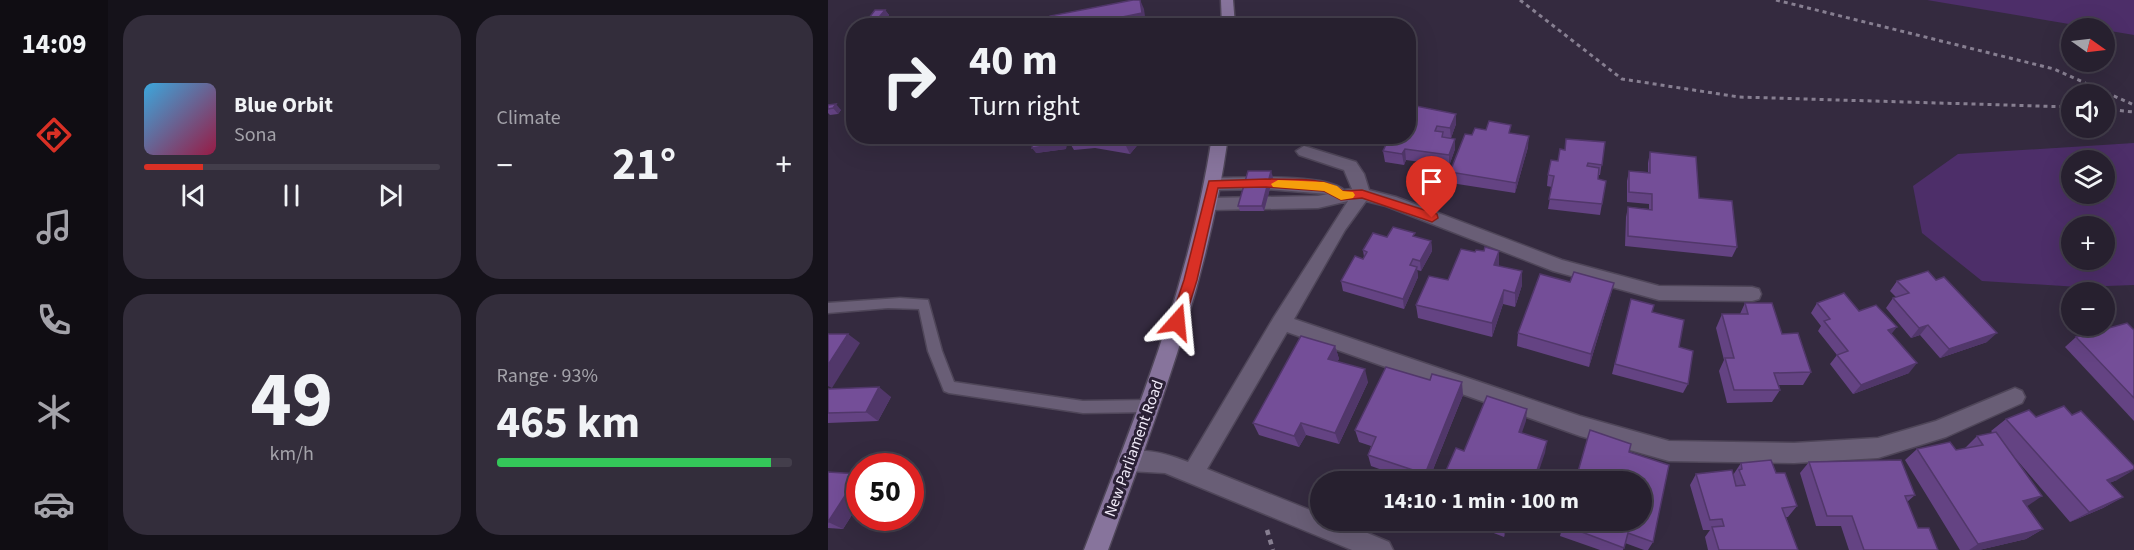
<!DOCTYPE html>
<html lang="en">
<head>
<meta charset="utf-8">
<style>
	:root { --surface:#27202f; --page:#332d3b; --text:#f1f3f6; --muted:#a4a3aa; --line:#433e4b; --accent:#d93025 }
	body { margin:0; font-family:"Source Sans 3",sans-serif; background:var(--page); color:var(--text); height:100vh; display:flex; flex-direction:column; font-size:22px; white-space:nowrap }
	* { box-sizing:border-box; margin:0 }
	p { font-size:20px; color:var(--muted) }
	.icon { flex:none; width:33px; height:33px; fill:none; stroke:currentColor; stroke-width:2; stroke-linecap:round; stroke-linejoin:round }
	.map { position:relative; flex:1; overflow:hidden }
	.sheet { display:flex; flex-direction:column; gap:15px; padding:15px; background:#15121a; width:720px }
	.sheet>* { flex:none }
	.banner { position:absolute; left:18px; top:18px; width:570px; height:126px; border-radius:24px; box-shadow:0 6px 24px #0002,0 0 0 2px var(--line); background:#27202f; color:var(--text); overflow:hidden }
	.needle { width:39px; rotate:104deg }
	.controls { position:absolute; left:1233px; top:18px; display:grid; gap:12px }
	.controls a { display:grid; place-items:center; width:54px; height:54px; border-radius:50%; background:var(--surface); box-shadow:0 6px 24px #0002,0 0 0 2px var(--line); font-size:30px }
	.speed { position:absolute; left:18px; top:453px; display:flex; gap:12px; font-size:30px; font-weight:700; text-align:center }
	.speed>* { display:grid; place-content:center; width:78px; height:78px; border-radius:50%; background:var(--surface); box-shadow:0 6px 24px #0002,0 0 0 2px var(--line); line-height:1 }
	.speed .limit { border:9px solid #d22; background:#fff; color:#111 }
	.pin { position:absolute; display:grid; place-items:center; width:51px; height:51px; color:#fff; margin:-62px -26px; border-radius:50% 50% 50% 0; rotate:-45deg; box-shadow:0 0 6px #0007 }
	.pin .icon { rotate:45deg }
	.me { position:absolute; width:66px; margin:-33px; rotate:18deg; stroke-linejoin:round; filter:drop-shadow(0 0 4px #0008) }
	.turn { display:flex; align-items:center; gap:21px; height:126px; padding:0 24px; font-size:27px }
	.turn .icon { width:78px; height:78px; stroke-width:2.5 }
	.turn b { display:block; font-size:42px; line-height:51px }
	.big { font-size:45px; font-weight:700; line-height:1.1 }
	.sheet .widget { flex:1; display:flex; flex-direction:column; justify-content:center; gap:9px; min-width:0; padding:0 21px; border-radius:24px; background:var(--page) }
	.sheet .dial { align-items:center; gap:0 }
	.dial b { font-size:78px; line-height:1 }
	.song { display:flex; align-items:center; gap:18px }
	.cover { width:72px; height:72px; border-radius:9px; background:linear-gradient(135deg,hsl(200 70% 55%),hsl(340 70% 35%)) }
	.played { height:6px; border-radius:3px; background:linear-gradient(90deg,var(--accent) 20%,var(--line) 20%) }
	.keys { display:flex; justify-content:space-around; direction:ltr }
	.heat { display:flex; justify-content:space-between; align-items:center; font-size:33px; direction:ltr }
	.charge { height:9px; border-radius:4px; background:linear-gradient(90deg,#34c759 93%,var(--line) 0) }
	.sheet .tiles { flex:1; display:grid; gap:15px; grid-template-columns:repeat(2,1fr) }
	.trip { position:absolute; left:482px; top:471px; width:342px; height:60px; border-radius:30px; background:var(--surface); box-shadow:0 6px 24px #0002,0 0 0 2px var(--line); font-weight:700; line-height:60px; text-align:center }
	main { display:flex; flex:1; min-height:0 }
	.dock { display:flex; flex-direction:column; width:108px; justify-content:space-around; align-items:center; background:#100d13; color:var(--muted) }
	.dock .icon { width:42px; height:42px }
	.dock .active { color:var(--accent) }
	.dock b { font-size:27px; color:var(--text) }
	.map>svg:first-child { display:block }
	.green { fill:#4d2e69; fill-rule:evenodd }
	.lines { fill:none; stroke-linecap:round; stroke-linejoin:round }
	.lane-casing { stroke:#4f4659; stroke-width:3 }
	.street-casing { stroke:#4f4659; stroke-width:3 }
	.secondary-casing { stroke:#4f4659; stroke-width:3 }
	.path-far1 { stroke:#877f91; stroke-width:3; stroke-dasharray:4 4; stroke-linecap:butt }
	.path { stroke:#877f91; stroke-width:4.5; stroke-dasharray:5 5; stroke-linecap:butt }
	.lane { fill:#695e76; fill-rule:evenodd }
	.street { fill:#695e76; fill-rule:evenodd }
	.secondary { fill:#87749c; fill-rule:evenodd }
	.wall { fill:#644383 }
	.shaded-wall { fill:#51376a }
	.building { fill:#744e98; stroke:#51376a; stroke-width:1.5 }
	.route { fill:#d93025; stroke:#8d1f18; stroke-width:1.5 }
	.slow { fill:#f59e0b }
	.labels { text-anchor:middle; stroke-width:6; stroke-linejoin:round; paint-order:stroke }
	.street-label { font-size:16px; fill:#f2ecfa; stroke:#2a2035 }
</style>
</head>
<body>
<main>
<nav class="dock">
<b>14:09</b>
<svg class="icon active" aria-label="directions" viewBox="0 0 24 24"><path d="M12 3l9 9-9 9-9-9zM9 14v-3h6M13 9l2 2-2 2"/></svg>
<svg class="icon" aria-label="music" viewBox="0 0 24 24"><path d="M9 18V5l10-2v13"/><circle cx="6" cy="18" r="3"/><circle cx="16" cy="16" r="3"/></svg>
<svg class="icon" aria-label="phone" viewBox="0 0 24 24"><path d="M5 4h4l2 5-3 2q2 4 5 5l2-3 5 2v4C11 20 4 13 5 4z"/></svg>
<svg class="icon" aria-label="climate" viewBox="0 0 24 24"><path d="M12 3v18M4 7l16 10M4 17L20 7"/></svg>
<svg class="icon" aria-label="car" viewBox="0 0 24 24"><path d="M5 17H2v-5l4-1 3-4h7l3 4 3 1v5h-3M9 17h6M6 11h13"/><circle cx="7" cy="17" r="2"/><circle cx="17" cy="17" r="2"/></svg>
</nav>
<section class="sheet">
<div class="tiles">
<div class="widget">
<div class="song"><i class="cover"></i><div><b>Blue Orbit</b><p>Sona</p></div></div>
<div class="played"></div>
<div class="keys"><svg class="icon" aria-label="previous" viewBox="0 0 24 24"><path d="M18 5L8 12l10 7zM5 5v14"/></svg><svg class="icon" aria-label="pause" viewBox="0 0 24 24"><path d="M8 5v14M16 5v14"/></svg><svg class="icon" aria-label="next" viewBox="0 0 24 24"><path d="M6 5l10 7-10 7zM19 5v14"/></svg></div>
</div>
<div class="widget"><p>Climate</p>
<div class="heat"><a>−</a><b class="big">21°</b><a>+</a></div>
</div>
<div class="widget dial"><b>49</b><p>km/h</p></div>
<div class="widget"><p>Range · 93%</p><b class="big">465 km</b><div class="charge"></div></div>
</div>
</section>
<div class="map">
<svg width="1306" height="550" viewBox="0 0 1306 550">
	<rect width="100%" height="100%" fill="#342a3f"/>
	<g class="green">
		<polygon points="1099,0 1306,0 1306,35"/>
		<path d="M1306,143V285L1251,287L1154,281L1094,233L1085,186L1130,154ZM1244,160H1276V194H1244ZM1244,226H1276V260H1244Z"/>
	</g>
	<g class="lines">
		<g class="lane-casing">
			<polygon id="lane" points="72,298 100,300 114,351 126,382 255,401 322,400 327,402 329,406 327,410 322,412 255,413 121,393 116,391 100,351 91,309 60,308 0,313 0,303"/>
		</g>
		<g class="street-casing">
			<path id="street" d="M476,146L528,162L536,174L541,190L568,197L734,260L831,286L924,287L931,289L933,294L931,299L924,301L831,300L725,271L558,206L538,201L517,230L466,319L752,416L841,441L966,443L1050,438L1108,421L1187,388L1194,391L1197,397L1194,403L1118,437L1050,458L966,463L841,461L752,436L459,332L379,469L492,514V520H508L561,542L565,550H524L337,473L301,471L293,468L290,461L293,454C314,446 340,454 360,462L446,317L520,201L490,208L381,210L375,208L373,204L375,200L381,198L490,196L500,194L438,189L385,190L379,188L377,184L379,180L385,178C413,178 497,173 516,190L524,189L516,170L471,155L468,151Z"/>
		</g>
		<g class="secondary-casing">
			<g id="secondary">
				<polygon points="393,0 405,0 407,26 394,26"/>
				<path d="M384,136H400C380,283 330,412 280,550H256C309,412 362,283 384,136Z"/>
			</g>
		</g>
		<g class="path-far1">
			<polyline points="692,0 794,79 911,97 1244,107"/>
			<polyline points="948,0 1226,69 1306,105"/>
			<polyline points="1276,109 1306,112"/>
		</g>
		<polyline class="path" points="439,530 445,550"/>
		<use href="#lane" class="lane"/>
		<use href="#street" class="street"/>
		<use href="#secondary" class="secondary"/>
	</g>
	<g class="wall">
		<polygon points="57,10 61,15 53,26 39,26 37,23"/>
		<polygon points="0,105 13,110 10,114 2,115 0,113"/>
		<polygon points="628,114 628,124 623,138 627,149 621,166 578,160 576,165 557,162 555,151 580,136"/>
		<polygon points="644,135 700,147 687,193 623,183 622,172"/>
		<polygon points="207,136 317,136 302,154 267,148 246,150 240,140 239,141 238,149 208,153"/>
		<polygon points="525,136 552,136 548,143 525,139"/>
		<polygon points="777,142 772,175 770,175 770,179 778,181 772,215 720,209 724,187 719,186 720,175 737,150"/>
		<polygon points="822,152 871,198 909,247 904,257 797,246 798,217 800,207 821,209 821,204 799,202 799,181 801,171 820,172 820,163"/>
		<polygon points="445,177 436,211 412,211 410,206"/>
		<polygon points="559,237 588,237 603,241 604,251 593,271 589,270 590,277 576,309 515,291 513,281 535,259 536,257 535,250"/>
		<polygon points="656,251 671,251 671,266 694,285 687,307 675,304 664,337 590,318 588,305 620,280 647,252"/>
		<polygon points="1069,281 1159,342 1112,358 1092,335 1083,338 1058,308 1065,298 1068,297 1062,291"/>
		<polygon points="742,282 786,283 782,297 761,367 689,346 690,333"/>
		<polygon points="803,299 824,312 851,347 860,384 855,393 784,374"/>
		<polygon points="917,303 954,334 983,372 975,385 951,385 952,390 944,402 899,403 891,371 896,360 888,328 894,314 912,314"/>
		<polygon points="989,303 1031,311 1063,334 1081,373 1025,394 1002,364 1009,355 990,331 993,326 983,313"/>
		<polygon points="1306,330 1306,421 1237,347 1248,337"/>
		<polygon points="507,346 511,359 509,361 540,382 511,444 478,435 471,447 431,435 425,423"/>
		<polygon points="0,389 63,397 50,421 0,423"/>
		<polygon points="635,395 600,482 588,482 543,466 540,455 543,446 531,442 527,430"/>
		<polygon points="1208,417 1289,480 1281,483 1295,497 1275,508 1242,522 1188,459 1199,506 1215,529 1198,539 1151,550 1132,550 1077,460 1089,449 1128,450 1136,449 1149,436 1165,433 1163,431 1178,419"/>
		<polygon points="801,452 825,542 820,550 816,550 797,543 795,550 772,550 732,536 736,520"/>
		<polygon points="981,462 1087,495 1079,502 1090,528 1110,550 1021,550 1013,526 988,526 972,473"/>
		<polygon points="913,463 948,473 969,506 960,517 958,517 970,550 880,550 877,537 882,530 875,530 862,485 868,474 905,475"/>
		<polygon points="0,472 32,474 32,502 15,529 0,528"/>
		<polygon points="632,520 681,520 676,537"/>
	</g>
	<g class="shaded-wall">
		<polygon points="312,0 316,9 318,24 308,26 250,26"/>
		<polygon points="57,10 61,15 53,26 49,26 47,22"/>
		<polygon points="584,73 585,84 580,91 580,79"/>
		<polygon points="8,104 13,110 10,114 5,108"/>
		<polygon points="628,114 628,124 623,138 622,128"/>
		<polygon points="235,136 243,136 243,140 240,140 239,141 238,149 208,153 204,148"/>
		<polygon points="303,136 317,136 302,154 297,144"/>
		<polygon points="547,136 552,136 548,143"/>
		<polygon points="701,136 700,147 687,193 688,183"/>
		<polygon points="627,139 627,149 621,166 621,155"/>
		<polygon points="577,149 578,160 576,165 574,154"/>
		<polygon points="443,171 445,177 436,211 434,206"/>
		<polygon points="603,241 604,251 593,271 592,261"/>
		<polygon points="671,251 671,265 666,279 666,265"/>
		<polygon points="589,267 590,277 576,309 575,299"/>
		<polygon points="694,271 694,285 687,307 687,293"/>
		<polygon points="786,283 782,297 761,367 763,354"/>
		<polygon points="676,290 675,304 664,337 664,323"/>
		<polygon points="1100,325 1092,335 1083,338 1091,328"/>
		<polygon points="1069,327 1061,337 1060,330"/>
		<polygon points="1169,333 1159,342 1112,358 1121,349"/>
		<polygon points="20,334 32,343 4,388 0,386 0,365"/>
		<polygon points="507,346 511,359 504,372 500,359"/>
		<polygon points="1089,363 1081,373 1025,394 1033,385"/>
		<polygon points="537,369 540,382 511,444 507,433"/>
		<polygon points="634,382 635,395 600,482 598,482 597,474"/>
		<polygon points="51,387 63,397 50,421 38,412"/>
		<polygon points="699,409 698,421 690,444 691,432"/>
		<polygon points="473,423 478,435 471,447 466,436"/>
		<polygon points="719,441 717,453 707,482 705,482"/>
		<polygon points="1306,470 1289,480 1261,491 1279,480"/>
		<polygon points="32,474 32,502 15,529 0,522 31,474"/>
		<polygon points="1214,496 1198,507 1195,501"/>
		<polygon points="1295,497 1275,508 1242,522 1261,512"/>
		<polygon points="678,520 681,520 676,537 676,527"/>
		<polygon points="1215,529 1198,539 1151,550 1141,550 1150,544"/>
	</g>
	<g class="building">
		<polygon points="305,0 312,0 314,13 250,26 222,26 222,16"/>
		<polygon points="47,10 57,10 47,22 37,23"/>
		<polygon points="8,104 5,108 0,109 0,105"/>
		<polygon points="583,105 628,114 622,128 609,126 607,131 615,132 614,137 627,139 621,155 577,149 574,154 555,151 562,136 580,136 580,109 581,109"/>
		<polygon points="661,121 683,125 681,133 701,136 688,183 622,172 637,134 644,135 647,128 658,130"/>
		<polygon points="207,136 235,136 234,143 204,148"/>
		<polygon points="240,136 303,136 297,144 261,137 240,140"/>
		<polygon points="738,139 777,142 774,165 760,163 759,166 771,168 770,179 778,181 774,204 721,199 726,176 720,175 723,160 730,161 732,149 737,150"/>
		<polygon points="822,152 868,157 871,198 904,201 909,247 800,236 800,207 824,210 824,194 801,192 801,171 822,173"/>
		<polygon points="420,171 443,171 434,206 410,206"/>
		<polygon points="565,227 587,233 585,236 603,241 592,261 585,259 582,265 589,267 575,299 513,281 527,256 535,259 539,252 535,250 545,233 559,237"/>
		<polygon points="657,247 671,251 666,265 694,271 687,293 676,290 664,323 588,305 601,276 620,280 633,249 647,252 648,250 656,251"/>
		<polygon points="1100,271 1108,280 1116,277 1169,333 1121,349 1100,325 1091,328 1065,298 1081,293 1069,281"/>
		<polygon points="746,272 786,283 763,354 690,333 712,274 742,282"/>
		<polygon points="1016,293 1031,311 1048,305 1069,327 1060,330 1089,363 1033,385 1009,355 1020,351 996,321 1002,319 989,303"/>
		<polygon points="803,299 826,305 824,312 856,320 851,347 865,351 860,384 787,364"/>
		<polygon points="917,303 944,303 954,334 970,333 983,372 946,373 952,390 906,390 897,358 906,358 894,314 920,314"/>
		<polygon points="1299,323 1306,330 1306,398 1248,337"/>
		<polygon points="0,334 20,334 0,365"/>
		<polygon points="473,336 507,346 500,359 537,369 507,433 473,423 466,436 425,423"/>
		<polygon points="558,367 602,380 604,374 634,382 597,474 540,455 548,437 527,430"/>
		<polygon points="51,387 38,412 0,413 0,389"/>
		<polygon points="659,396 699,409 691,432 719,441 705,482 613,482 628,448 636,451"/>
		<polygon points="1236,406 1244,415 1253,411 1306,466 1306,469 1279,480 1295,497 1261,512 1178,419 1201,410 1208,417"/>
		<polygon points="762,430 803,444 801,452 841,465 825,542 800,533 796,548 735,525 736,520 813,520 813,482 747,482"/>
		<polygon points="1168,432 1214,496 1195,501 1215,529 1150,544 1089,449 1122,442 1128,450 1155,445 1149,436"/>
		<polygon points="943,460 948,473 957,473 969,506 954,508 970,550 891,550 884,527 896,526 894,519 882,520 868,474 904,470 908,486 917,485 911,470 914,469 913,463"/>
		<polygon points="1073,460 1087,495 1077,496 1090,528 1101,528 1110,550 1036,550 1024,516 999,516 981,462"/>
		<polygon points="0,472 31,474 0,522"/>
		<polygon points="660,520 678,520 676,527"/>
	</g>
	<path class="route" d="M438,179C462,180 497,176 515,191L534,190L609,214L610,218L604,222L534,198L513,200L496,191L438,187L390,188L369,280L356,322L354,326H344L342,322L356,280L381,181Z"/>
	<polygon class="slow" points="450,180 496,182 509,186 515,191 525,192 527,195 525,198 513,200 496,191 445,187 443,184"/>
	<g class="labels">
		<g class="street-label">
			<text transform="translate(305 448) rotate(-70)" y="6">New Parliament Road</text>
		</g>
	</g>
</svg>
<div class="controls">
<a><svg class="needle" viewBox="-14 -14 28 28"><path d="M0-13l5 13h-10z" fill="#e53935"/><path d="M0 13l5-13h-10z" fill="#a4a3aa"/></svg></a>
<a><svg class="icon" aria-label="sound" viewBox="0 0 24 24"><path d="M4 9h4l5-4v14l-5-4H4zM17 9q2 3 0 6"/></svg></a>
<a><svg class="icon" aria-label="layers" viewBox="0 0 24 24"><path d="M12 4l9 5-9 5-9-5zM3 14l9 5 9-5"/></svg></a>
<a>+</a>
<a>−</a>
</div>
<div class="speed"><div class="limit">50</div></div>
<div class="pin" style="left:604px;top:218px;background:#d93025"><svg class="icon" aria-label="arrive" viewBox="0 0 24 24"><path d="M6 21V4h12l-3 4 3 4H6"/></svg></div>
<svg class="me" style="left:349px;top:322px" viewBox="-20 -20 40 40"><path d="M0-17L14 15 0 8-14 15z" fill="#d93025" stroke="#fff" stroke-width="4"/></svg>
<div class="trip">14:10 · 1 min · 100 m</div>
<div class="banner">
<div class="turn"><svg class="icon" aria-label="right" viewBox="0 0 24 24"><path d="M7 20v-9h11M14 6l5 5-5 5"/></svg><div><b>40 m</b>Turn right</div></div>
</div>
</div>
</main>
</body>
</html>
